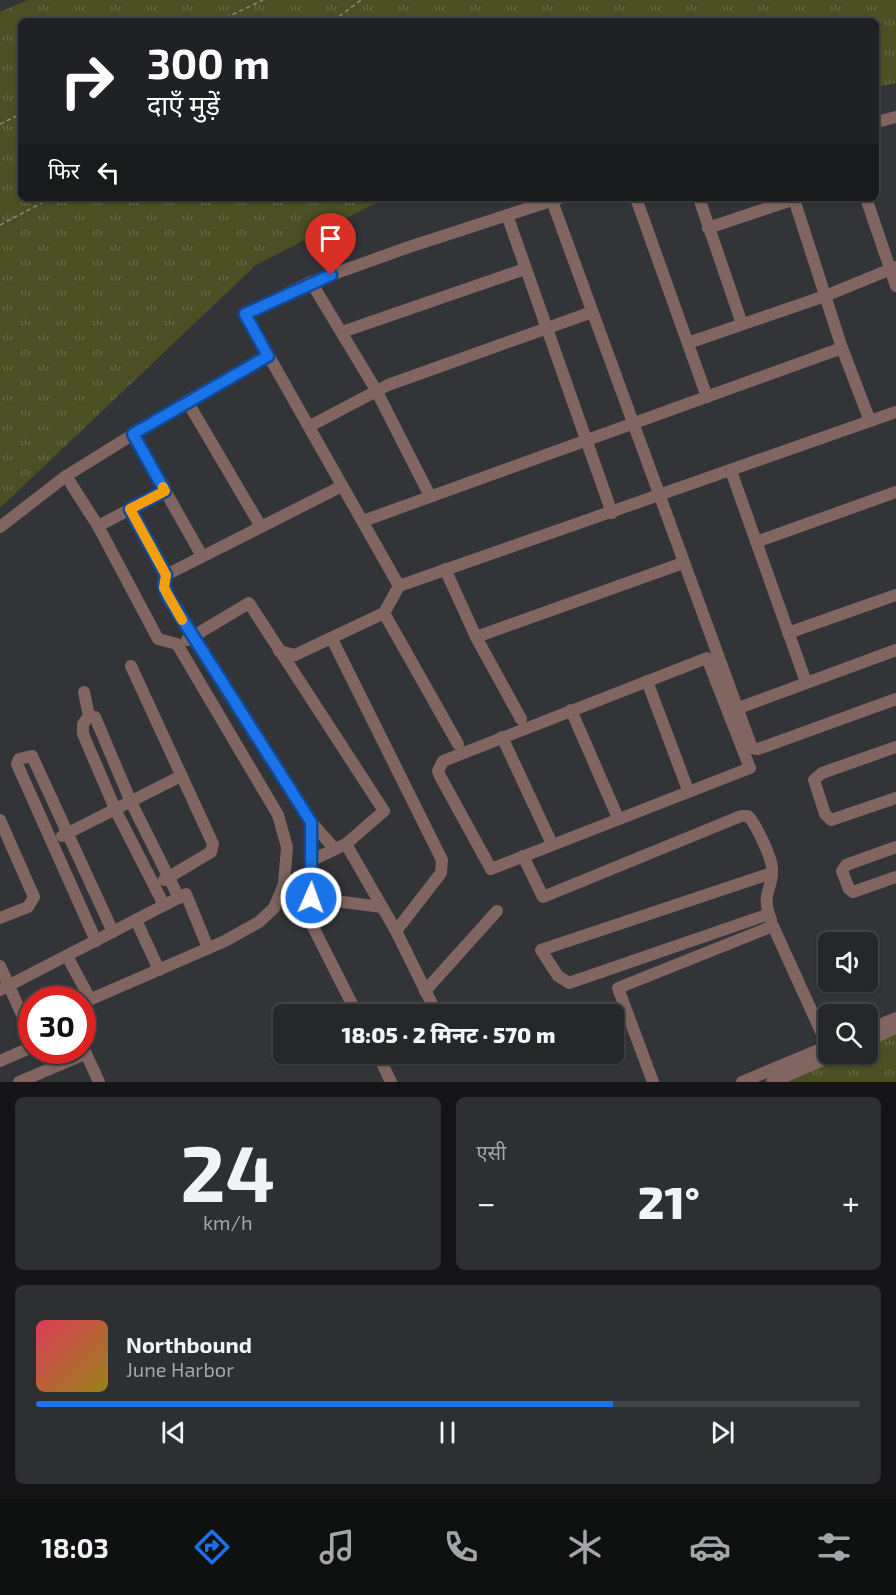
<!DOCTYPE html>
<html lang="hi">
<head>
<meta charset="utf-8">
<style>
	:root { --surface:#262729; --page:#2e2f31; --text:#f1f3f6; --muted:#a4a5a8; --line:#424446; --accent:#1a73e8 }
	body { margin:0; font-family:"Exo 2","Noto Sans Devanagari",sans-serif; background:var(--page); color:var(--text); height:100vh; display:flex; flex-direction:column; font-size:22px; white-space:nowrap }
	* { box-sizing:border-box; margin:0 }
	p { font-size:20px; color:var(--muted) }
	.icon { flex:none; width:33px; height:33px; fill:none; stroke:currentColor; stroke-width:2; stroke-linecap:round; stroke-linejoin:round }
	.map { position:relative; height:1082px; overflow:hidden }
	.sheet { display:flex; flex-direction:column; gap:15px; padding:15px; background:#151517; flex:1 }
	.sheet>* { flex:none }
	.top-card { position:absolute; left:18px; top:18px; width:861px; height:183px; border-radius:9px; box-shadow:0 2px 4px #0004,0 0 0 2px var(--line); background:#202124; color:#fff; overflow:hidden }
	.controls { position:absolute; left:818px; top:932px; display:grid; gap:12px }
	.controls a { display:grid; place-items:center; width:60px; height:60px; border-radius:9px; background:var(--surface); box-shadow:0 2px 4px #0004,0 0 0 2px var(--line); font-size:30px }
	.speed { position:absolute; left:18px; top:986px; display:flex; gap:12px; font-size:30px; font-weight:700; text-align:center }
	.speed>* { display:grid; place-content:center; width:78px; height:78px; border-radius:50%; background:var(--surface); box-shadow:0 2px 4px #0004,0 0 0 2px var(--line); line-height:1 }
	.speed .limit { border:9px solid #d22; background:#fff; color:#111 }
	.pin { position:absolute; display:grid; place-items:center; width:51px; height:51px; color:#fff; margin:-62px -26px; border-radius:50% 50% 50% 0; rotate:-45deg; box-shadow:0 0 6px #0007 }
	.pin .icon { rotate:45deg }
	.me { position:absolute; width:66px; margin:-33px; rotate:2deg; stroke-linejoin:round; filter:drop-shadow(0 0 4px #0008) }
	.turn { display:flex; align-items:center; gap:21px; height:126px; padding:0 30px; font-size:27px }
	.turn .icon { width:78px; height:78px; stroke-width:2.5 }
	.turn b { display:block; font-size:42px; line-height:51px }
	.then { display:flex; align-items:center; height:57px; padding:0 30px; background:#0003; gap:12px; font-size:22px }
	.big { font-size:45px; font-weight:800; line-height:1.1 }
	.sheet .tile { flex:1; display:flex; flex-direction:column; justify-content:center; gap:9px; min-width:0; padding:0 21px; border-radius:9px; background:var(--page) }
	.sheet .dial { align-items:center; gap:0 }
	.dial b { font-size:78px; line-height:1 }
	.song { display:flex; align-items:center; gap:18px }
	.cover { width:72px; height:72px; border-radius:9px; background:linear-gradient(135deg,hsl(350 70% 55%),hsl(50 70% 35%)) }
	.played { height:6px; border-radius:3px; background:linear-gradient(90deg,var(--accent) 70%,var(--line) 70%) }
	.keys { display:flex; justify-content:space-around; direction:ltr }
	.heat { display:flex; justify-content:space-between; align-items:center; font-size:33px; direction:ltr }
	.sheet .tiles { flex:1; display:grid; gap:15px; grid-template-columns:1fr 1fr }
	.tile:last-child { grid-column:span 2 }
	.trip { position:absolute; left:273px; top:1004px; width:351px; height:60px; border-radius:9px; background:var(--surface); box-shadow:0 2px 4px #0004,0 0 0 2px var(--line); font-weight:800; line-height:60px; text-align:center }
	.tab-bar { display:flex; height:96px; justify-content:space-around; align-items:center; background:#0f1010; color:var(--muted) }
	.tab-bar .icon { width:42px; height:42px }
	.tab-bar .selected { color:var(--accent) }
	.tab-bar b { font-size:27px; color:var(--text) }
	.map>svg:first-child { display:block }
	.grass { fill:url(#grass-tufts) }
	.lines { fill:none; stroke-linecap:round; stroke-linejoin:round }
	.path { stroke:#898a8d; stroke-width:1.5; stroke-dasharray:4.5 3; stroke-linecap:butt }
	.minor { stroke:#806561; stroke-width:12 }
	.tertiary { stroke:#806561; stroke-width:12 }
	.route-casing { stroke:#114b97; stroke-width:15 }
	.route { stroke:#1a73e8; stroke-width:10 }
	.slow { stroke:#f59e0b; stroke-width:10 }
</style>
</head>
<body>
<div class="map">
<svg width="896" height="1082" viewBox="0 0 896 1082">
	<defs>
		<pattern id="grass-tufts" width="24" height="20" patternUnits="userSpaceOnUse" patternTransform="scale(1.5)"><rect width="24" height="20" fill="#4b4f23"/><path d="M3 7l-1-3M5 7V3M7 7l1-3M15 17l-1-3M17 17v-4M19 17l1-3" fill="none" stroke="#646842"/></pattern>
	</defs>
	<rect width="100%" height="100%" fill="#323437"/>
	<g class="grass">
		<polygon points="28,0 896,0 896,83 876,87 876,21 21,21 21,198 391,198 372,205 256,265 0,508 0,12"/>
		<polygon points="896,1028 896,1082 777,1082 841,1053 867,1053 867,1041"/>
	</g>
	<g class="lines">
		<g class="path">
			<polyline points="219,21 263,0"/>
			<polyline points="333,21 361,0"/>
			<polyline points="0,124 21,114"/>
			<polyline points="0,225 51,198"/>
		</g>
		<g class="minor">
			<polyline points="876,122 896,117"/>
			<polyline points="636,198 707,397"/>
			<polyline points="699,198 742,324"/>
			<polyline points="866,198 896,286"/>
			<polyline points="794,199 842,348 870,421"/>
			<polyline points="552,201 752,748 758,749 896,699"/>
			<polyline points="507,215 612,513"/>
			<polyline points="708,228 798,198"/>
			<polyline points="311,282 376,390 430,496"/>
			<polyline points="342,332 525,269"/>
			<polyline points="688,343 825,296 896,267"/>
			<polyline points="187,401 260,525"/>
			<polyline points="310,426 388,385 592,312"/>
			<polyline points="133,434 202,556"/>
			<polyline points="731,471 806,682"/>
			<polyline points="66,476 98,526 158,639 177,644 278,815 287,847 284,884 274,908 259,922 225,941 82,1003"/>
			<polyline points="130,509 166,575 342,486"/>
			<polyline points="363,521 842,348"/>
			<polyline points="98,526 165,491"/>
			<polyline points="0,527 66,476 187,401 268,356"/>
			<polyline points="756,542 896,492"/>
			<polyline points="445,569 476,637 521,719"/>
			<polyline points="166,575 164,584 167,595 311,822 310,921 357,1014"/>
			<polyline points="399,586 245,314 311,282 409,247 560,198"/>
			<polyline points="384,613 458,744"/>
			<polyline points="788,633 896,595"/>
			<polyline points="476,637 683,563"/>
			<polyline points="332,639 442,860 441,873 396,931"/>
			<polyline points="187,640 249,603 384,811 346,844 312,860"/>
			<polyline points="279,651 295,655 384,613 399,586 896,412"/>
			<polygon points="707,658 750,768 491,869 440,776 438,771 443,761"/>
			<polyline points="131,666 213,844 211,852 164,880"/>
			<polyline points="647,681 688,790"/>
			<polyline points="84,692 89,716"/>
			<polyline points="736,709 896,650"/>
			<polyline points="571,710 618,818"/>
			<polyline points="502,737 552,844"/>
			<polyline points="896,747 822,773 814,780 825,814 831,820 896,798"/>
			<polyline points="0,820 34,897 28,907 0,918"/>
			<polyline points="311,822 334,848"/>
			<polyline points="62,836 181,776"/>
			<polyline points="346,844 396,931 437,1014"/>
			<polyline points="896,847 846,865 842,871 849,889 853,892 896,877"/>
			<path d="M523,856L543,897L741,816H748C756,824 772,858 772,869C773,892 760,891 771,920"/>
			<polyline points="311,898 382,907"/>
			<polyline points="164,905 116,811 83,734 83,724 89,716 95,717 131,802 179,898"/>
			<polyline points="769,914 569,983 558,976 541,950 772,873"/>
			<polyline points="136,920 159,970"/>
			<polyline points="96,941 17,764 19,759 32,756 113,932"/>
			<polyline points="67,956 90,999"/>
			<polyline points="0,966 32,1037"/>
			<polyline points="0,990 186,894 208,948"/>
			<polyline points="425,991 497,911"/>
			<polyline points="867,1030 896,1018"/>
			<polyline points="83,1047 99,1082"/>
			<polyline points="377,1053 391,1082"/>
			<polyline points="456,1053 458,1057"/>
			<polyline points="0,1061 32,1047"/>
			<polyline points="19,1082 85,1054"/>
			<polyline points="653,1082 618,988 773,926 828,1047"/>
			<polyline points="742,1082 828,1046"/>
		</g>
		<g class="tertiary">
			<polyline points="867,1041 896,1028"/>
			<polyline points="772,1082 839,1053"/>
		</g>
	</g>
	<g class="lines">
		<g class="route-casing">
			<polyline id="route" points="311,898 311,822 167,595 164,584 166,575 130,509 165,491 133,434 268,356 245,314 331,275"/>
		</g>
		<use href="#route" class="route"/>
		<polyline class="slow" points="163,487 165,491 130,509 166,575 164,588 182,620"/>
	</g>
</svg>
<div class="controls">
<a><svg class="icon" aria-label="sound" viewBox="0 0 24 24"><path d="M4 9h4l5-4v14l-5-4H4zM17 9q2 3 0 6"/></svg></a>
<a><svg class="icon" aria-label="search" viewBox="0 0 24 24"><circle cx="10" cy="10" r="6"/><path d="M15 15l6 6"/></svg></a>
</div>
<div class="speed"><div class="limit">30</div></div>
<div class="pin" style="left:331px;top:275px;background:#d93025"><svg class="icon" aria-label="arrive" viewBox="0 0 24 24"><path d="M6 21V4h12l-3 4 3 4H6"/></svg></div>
<svg class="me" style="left:311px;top:898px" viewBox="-20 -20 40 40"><circle r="17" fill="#1a73e8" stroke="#fff" stroke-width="3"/><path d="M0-11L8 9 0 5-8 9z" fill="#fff"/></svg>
<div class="trip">18:05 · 2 मिनट · 570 m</div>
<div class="top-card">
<div class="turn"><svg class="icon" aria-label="right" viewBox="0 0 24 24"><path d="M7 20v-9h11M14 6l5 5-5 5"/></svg><div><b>300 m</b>दाएँ मुड़ें</div></div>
<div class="then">फिर<svg class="icon" aria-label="left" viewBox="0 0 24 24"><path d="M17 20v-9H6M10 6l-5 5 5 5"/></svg></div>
</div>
</div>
<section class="sheet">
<div class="tiles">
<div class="tile dial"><b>24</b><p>km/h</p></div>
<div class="tile"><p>एसी</p>
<div class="heat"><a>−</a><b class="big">21°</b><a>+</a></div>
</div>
<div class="tile">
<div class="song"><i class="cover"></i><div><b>Northbound</b><p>June Harbor</p></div></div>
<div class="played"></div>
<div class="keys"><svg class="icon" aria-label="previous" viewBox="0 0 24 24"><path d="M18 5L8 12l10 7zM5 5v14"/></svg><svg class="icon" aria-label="pause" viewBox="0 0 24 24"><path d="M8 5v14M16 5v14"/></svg><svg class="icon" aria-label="next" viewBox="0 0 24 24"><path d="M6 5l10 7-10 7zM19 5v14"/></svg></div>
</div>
</div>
</section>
<nav class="tab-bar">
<b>18:03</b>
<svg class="icon selected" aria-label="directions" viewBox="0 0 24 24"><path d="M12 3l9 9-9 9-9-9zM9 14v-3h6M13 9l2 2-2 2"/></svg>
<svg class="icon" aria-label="music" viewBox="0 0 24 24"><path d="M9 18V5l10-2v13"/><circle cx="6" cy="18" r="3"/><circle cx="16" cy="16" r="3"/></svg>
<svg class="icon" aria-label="phone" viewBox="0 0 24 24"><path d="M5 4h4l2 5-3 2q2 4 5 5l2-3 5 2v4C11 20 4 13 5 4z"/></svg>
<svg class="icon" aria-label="climate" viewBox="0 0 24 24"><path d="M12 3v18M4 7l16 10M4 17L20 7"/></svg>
<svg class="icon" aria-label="car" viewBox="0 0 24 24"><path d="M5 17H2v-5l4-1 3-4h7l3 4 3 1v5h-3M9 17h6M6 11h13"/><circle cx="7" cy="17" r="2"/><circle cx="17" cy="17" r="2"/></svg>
<svg class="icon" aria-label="filters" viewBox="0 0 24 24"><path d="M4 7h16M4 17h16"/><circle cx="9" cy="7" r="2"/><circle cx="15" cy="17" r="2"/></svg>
</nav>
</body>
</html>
